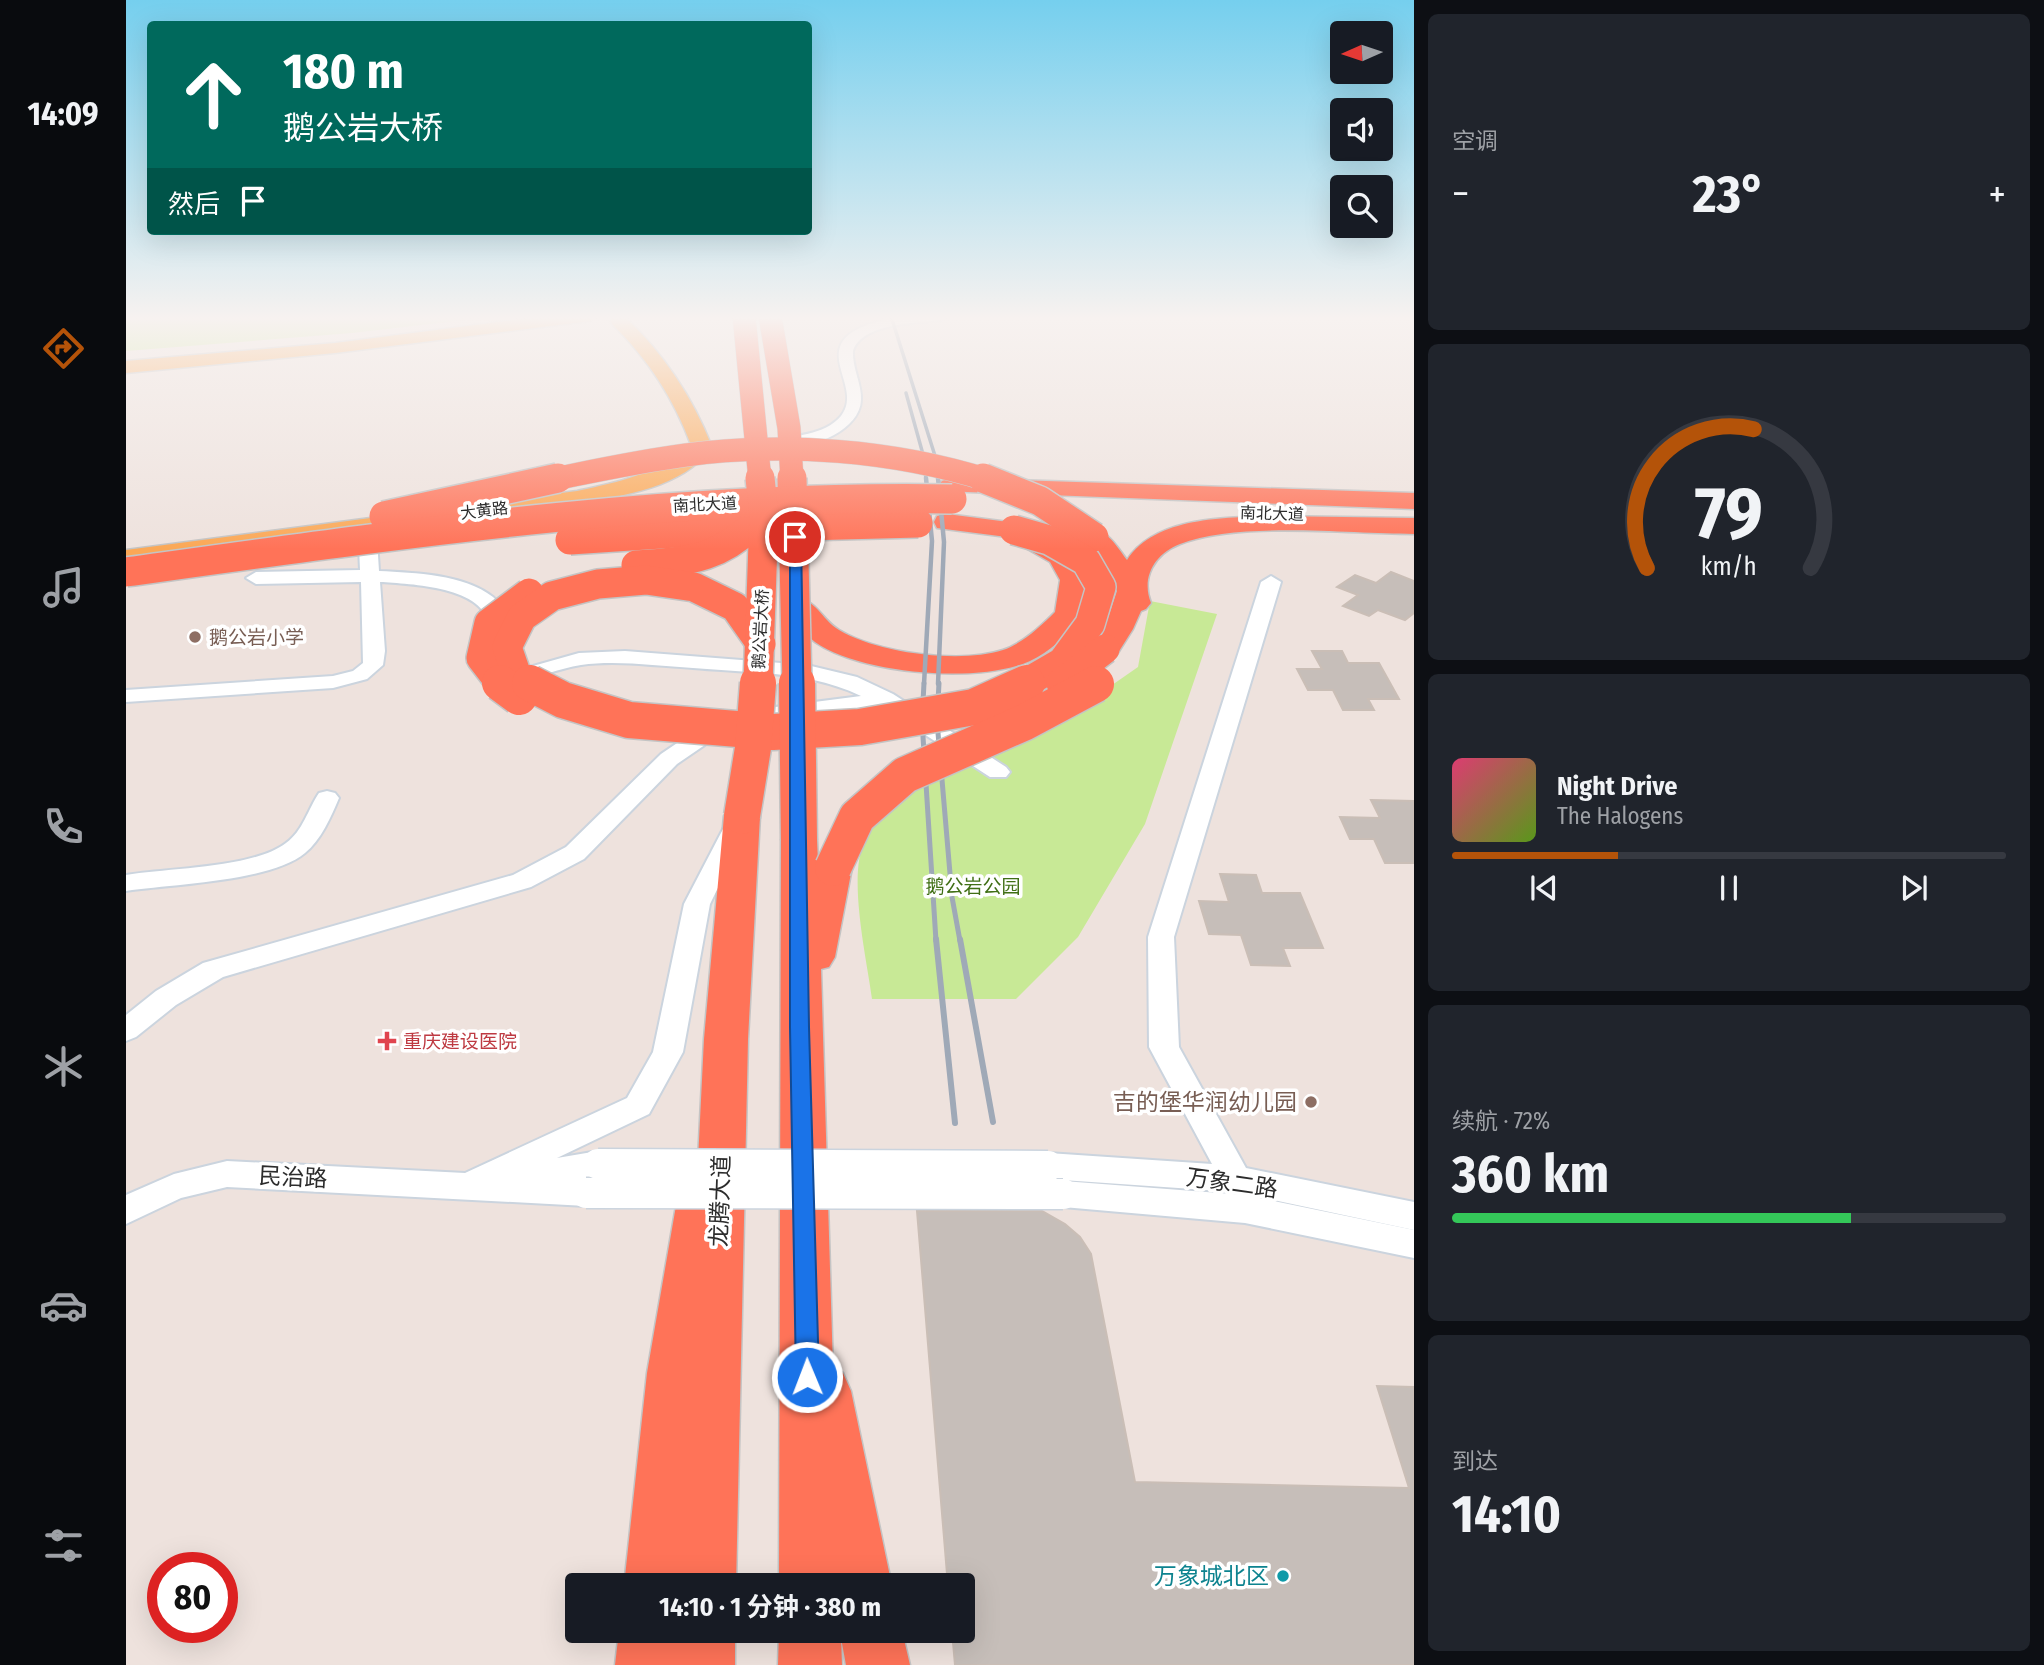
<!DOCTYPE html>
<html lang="zh">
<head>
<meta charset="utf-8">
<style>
	:root { --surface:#171b24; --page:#20242c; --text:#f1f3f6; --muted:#9ea1a6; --line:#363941; --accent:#b45309 }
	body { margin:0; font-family:"Fira Sans Condensed","Noto Sans SC",sans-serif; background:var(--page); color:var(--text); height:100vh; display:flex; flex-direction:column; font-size:26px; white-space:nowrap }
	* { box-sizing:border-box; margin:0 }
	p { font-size:23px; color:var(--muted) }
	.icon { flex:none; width:38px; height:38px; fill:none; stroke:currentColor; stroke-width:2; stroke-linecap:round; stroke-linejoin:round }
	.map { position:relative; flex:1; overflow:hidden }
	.drawer { display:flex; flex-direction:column; gap:14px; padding:14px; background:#0d0f14; width:630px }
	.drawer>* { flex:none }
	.top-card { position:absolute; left:21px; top:21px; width:665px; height:214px; border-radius:7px; box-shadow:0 7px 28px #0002; background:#00695c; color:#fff; overflow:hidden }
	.needle { width:46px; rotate:267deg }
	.tools { position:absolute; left:1204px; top:21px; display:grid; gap:14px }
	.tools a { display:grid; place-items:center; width:63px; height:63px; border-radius:7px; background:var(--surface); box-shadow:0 7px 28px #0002; font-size:35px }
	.speed { position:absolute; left:21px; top:1552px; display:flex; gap:14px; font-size:35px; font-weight:700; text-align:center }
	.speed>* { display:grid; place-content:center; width:91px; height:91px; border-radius:50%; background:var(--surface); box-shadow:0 7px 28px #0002; line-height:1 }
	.speed .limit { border:10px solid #d22; background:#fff; color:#111 }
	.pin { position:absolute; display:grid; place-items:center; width:60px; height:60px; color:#fff; margin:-30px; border:4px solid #fff; border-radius:50%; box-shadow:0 2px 7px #0007 }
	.me { position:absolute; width:77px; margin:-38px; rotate:359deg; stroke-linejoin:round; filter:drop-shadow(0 0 5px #0008) }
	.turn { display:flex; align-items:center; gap:24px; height:147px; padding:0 21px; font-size:32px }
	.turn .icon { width:91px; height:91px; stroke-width:2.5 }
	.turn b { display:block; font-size:49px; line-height:60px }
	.then { display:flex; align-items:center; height:66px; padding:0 21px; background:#0003; gap:14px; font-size:26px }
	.big { font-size:52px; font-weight:700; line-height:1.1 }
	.drawer .widget { flex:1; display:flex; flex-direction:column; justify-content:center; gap:10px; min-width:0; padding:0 24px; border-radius:10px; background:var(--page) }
	.drawer .dial { align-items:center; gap:0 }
	.dial svg { height:182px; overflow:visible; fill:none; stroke:var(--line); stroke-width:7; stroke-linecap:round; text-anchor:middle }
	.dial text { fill:var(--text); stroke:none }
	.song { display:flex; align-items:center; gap:21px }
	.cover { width:84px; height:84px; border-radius:10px; background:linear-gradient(135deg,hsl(340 70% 55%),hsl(90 70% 35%)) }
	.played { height:7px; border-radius:4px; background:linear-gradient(90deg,var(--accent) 30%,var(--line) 30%) }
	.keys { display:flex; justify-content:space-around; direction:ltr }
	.heat { display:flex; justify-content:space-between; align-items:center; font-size:38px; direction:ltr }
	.charge { height:10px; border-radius:5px; background:linear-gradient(90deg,#34c759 72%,var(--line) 0) }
	.trip { position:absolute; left:439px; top:1573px; width:410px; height:70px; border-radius:7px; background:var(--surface); box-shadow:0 7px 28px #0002; font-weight:700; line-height:70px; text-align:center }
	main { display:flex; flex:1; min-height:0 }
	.menu { display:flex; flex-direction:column; width:126px; justify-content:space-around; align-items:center; background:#090b0e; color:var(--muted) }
	.menu .icon { width:49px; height:49px }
	.menu .on { color:var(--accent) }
	.menu b { font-size:32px; color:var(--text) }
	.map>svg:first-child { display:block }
	.green { fill:#c8e996 }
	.building { fill:#c6beb9; stroke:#cabeb6; stroke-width:2 }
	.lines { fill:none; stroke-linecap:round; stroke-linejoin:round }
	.minor-casing { stroke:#cbd4de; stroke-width:4 }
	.major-casing { stroke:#c4c4c4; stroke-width:3 }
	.highway-casing { stroke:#c4c4c4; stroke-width:3 }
	.minor { fill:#fff; fill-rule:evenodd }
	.major { fill:#fba856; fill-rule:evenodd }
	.highway { fill:#ff7358; fill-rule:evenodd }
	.rail-far3 { stroke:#9fa9b7; stroke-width:3.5 }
	.rail-far2 { stroke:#9fa9b7; stroke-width:4.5 }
	.rail-far1 { stroke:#9fa9b7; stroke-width:5 }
	.rail { stroke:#9fa9b7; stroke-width:6 }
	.minor-bridge-casing { stroke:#cbd4de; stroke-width:33; stroke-linecap:butt }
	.highway-bridge-far2-casing { stroke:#c4c4c4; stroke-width:24; stroke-linecap:butt }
	.highway-bridge-far1-casing { stroke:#c4c4c4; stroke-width:32; stroke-linecap:butt }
	.highway-bridge-casing { stroke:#c4c4c4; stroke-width:39; stroke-linecap:butt }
	.minor-bridge { stroke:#fff; stroke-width:30 }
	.highway-bridge-far2 { stroke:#ff7358; stroke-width:23 }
	.highway-bridge-far1 { stroke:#ff7358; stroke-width:29 }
	.highway-bridge { stroke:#ff7358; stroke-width:36 }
	.route { fill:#1a73e8; stroke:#114b97; stroke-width:2 }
	.education-dot { fill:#8d6e63; stroke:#fff; stroke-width:2.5 }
	.health-dot { fill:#e0444e; stroke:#fff; stroke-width:2.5 }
	.culture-dot { fill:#0f9aa8; stroke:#fff; stroke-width:2.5 }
	.labels { text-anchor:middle; stroke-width:7; stroke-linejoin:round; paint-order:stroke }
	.far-street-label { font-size:16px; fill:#2c2c2c; stroke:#fff }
	.education-label { font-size:19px; fill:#785e54; stroke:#fff; text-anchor:start }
	.park-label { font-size:19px; fill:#406f15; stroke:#fff }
	.health-label { font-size:19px; fill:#be3a42; stroke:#fff; text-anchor:start }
	.near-education-label { font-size:23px; fill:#785e54; stroke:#fff; text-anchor:end }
	.near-street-label { font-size:23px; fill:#2c2c2c; stroke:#fff }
	.near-culture-label { font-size:23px; fill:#0d838f; stroke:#fff; text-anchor:end }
</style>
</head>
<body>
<main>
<nav class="menu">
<b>14:09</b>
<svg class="icon on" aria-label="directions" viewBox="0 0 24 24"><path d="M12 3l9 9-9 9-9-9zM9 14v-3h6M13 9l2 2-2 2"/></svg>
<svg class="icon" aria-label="music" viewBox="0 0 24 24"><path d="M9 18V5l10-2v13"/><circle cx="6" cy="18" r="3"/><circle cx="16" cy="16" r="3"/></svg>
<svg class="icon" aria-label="phone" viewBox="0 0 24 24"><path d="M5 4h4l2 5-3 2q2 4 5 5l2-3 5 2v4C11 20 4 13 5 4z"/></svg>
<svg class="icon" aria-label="climate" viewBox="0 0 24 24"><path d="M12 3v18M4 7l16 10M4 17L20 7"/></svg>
<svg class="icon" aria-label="car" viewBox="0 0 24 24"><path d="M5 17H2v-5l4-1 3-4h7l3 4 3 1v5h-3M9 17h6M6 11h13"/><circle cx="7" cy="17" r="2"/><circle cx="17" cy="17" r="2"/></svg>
<svg class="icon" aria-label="filters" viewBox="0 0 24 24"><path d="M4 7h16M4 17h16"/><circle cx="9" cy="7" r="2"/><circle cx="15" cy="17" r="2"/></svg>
</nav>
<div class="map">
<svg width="1288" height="1665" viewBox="0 0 1288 1665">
	<rect width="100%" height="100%" fill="#eee2dd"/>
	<g class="green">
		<polygon points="0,316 373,316 226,333 0,351"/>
		<path d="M1024,601L1091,614L1019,824L952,937L890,999H746C741,959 721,876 739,840C770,780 886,740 945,711C968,699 990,682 1012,667Z"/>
	</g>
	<g class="building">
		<polygon points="1265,572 1288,581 1288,613 1279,620 1252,610 1243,616 1217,606 1232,595 1211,587 1229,575 1250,583"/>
		<polygon points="1186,651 1216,651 1222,663 1253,663 1273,699 1242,699 1248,710 1217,710 1207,690 1182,690 1171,669 1196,669"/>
		<polygon points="1245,800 1288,801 1288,863 1259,863 1248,839 1224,839 1214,817 1254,818"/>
		<polygon points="1094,874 1130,875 1136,893 1174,893 1197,948 1157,948 1164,966 1125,965 1115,935 1083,934 1073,901 1103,902"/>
		<polygon points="791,1211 916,1211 939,1224 954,1237 965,1254 1009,1482 1283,1488 1251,1386 1288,1387 1288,1665 829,1665 826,1631 836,1631 836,1586 822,1586"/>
	</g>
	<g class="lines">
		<g class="minor-casing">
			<g id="minor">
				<path d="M778,316H823L816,320C791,323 736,323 727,351C726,368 736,384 735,400C734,434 673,454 645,447L643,444L645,441C668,435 698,436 715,416C743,382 661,335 778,316Z"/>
				<path d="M241,519L250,524L253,571C290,573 337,574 367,597C375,604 379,616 383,626L378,639H364L361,635C372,587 285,584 254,582L259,651L257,665L241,679L207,688L0,702V690L207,676L227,671L237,663L235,582L130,584L120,578L130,572L234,570L232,524Z"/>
				<polygon points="1145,576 1155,582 1048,937 1053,1047 1120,1168 1288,1202 1288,1230 1110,1192 922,1179 911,1175 906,1166 911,1157 922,1153 1086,1164 1023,1047 1022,937 1135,582"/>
				<path d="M499,651L681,665L731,677L767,694L880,767L884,772L880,777H864L755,706L608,725L551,764L458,859L405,887L97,977L50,1005L10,1037L0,1041V1015L30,991L77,963L387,875L440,847L535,754L594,714L735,696C683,671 623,673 567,668C530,666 491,660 455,665C427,669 405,684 377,676L373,672L377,668L407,666L453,653Z"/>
				<path d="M201,791L209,793L213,798C205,817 195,840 179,853C144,882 46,884 0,891V875C42,868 128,868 160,843C177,831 182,809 193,793Z"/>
				<polygon points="609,821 618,824 621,829 584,904 557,1052 523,1114 431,1158 472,1151 483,1155 488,1164 483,1173 457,1180 471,1184 476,1193 471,1202 460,1206 101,1187 55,1198 0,1224 0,1195 48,1174 101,1161 339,1173 501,1098 527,1052 558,904 597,829 600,824"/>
				<polygon points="937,1181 1119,1195 1288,1230 1288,1258 1119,1223 937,1207 926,1203 921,1194 926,1185"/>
			</g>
		</g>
		<g class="major-casing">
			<g id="major">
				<polygon points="419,316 472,316 464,321 209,353 0,373 0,361 209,343"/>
				<path d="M487,317H499C538,354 567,398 586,447C558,488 496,495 451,505L0,564V550L451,491C497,481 527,475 565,445C548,399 522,359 487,325L484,321Z"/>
			</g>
		</g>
		<g class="highway-casing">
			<g id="highway">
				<polygon points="825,478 1288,493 1288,509 816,491 812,486 816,481"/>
				<path d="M821,514L898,524L945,551L962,580L959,615L955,621C939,636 924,652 904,661C852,684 735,674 689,642C677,633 665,618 656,606L661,600C689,593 692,617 713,630C751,653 834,664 877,650C897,643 914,627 929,612L934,580L924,562L881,537L811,528L808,522L811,516Z"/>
				<path d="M1147,516L1288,518V534C1223,534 1113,521 1054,544C1028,554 1015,578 1025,603L1020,609L1015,611L1007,629L990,656L979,658L968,656L964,649L981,621L991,591L978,569L954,537L958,531C980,526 989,544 1001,560C1030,516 1100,518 1147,516Z"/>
				<polygon points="616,805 629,808 634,816 622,1039 610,1586 498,1586 521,1373 551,1200 558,1186 571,1181 578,1039 598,816 603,808"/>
				<polygon points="673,828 686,832 691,840 692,862 707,856 720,859 726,868 709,957 703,967 695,969 707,1369 717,1373 725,1391 766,1586 653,1586 655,840 660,832"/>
				<polygon points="493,1631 609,1631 609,1665 489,1665"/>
				<polygon points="653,1631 776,1631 784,1665 720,1665 715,1638 716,1665 652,1665"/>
			</g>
		</g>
		<use href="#minor" class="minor"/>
		<use href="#major" class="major"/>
		<use href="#highway" class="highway"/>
		<g class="rail-far3">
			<polyline points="765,316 810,459 812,480"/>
			<polyline points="780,393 798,458 800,480"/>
		</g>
		<g class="rail-far2">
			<polyline points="812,478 818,542 812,684"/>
			<polyline points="798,684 806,541 800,478"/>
		</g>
		<g class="rail-far1">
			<polyline points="798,683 796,721 810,941"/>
			<polyline points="813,683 811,721 826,897 834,941"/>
		</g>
		<g class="rail">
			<polyline points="810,939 829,1123"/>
			<polyline points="834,939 867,1122"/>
		</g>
		<g class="minor-bridge-casing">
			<g id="minor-bridge">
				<polyline points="472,1164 922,1166"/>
				<polyline points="460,1193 937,1194"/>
			</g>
		</g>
		<g class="highway-bridge-far2-casing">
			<g id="highway-bridge-far2">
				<polyline points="618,316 634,480"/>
				<polyline points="644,316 663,428 666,480"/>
				<path d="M423,480C468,471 514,461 560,455C658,442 767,450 862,480"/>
			</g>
		</g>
		<g class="highway-bridge-far1-casing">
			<g id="highway-bridge-far1">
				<polyline points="666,478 671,684"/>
				<polyline points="857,478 914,501 968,537"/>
				<polyline points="258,516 432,478"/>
				<polyline points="888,530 923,540 960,561 975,587 964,624 936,662 898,684"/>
				<polyline points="444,540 640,527 792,523"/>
				<path d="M510,565C568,561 596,558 638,515"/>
				<path d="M0,572C275,534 548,494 826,499"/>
				<polyline points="935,683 979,649"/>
				<polyline points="375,684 355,658 363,623 403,593"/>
				<polyline points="407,684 391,676 381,647 396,617 426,596 472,584 520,580 568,587 609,607 635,644"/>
				<polyline points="632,684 638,515 634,478"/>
			</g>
		</g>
		<g class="highway-bridge-casing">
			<g id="highway-bridge">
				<polyline points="374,683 393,697"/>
				<polyline points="404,683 437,700 503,720 647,732 734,727 848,707 901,683"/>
				<polyline points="671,683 673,840"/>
				<polyline points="616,816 627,748 632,683"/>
				<polyline points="707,868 731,817 779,775 897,723 970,684"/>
			</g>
		</g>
		<use href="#minor-bridge" class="minor-bridge"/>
		<use href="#highway-bridge-far2" class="highway-bridge-far2"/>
		<use href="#highway-bridge-far1" class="highway-bridge-far1"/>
		<use href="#highway-bridge" class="highway-bridge"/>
	</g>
	<linearGradient id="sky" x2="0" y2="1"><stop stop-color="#75cfee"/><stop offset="0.58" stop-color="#f7f2f0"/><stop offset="1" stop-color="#f7f2f0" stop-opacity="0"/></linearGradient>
	<rect width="1288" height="549" fill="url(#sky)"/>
	<polygon class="route" points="664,534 675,537 683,1027 693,1377 690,1385 681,1388 673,1385 670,1377 664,1027"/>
	<g class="education-dot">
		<circle cx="69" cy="637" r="7"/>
		<circle cx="1185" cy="1102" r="7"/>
	</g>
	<path class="health-dot" d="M257.5 1030.5h7v7h7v7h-7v7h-7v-7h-7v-7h7z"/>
	<circle class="culture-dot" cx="1157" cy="1576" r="7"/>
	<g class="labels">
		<g class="far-street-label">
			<text transform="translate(579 504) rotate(-3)" y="6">南北大道</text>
			<text transform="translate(358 510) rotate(-7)" y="6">大黄路</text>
			<text transform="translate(1146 513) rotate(2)" y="6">南北大道</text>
			<text transform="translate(634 629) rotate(-87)" y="6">鹅公岩大桥</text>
		</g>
		<g class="education-label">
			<text x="83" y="644">鹅公岩小学</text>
		</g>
		<g class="park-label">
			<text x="847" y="893">鹅公岩公园</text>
		</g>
		<g class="health-label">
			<text x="277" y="1048">重庆建设医院</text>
		</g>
		<g class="near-education-label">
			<text x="1171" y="1110">吉的堡华润幼儿园</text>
		</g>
		<g class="near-street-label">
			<text transform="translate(167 1177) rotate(3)" y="8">民治路</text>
			<text transform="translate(1106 1183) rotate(8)" y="8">万象二路</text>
			<text transform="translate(594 1201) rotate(-88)" y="8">龙腾大道</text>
		</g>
		<g class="near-culture-label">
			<text x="1143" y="1584">万象城北区</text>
		</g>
	</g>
</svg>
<div class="tools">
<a><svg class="needle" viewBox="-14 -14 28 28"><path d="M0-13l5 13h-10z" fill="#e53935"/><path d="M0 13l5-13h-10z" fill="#9ea1a6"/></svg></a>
<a><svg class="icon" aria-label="sound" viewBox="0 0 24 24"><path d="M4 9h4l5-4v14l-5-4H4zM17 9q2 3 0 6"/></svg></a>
<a><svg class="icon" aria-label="search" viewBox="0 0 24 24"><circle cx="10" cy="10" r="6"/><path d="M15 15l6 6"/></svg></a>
</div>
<div class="speed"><div class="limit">80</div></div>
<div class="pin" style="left:669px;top:537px;background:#d93025"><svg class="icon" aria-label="arrive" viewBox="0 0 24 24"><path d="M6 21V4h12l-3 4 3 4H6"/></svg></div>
<svg class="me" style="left:681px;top:1377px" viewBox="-20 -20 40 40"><circle r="17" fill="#1a73e8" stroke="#fff" stroke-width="3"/><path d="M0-11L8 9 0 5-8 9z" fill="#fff"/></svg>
<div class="trip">14:10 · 1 分钟 · 380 m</div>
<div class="top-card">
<div class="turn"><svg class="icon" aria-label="ahead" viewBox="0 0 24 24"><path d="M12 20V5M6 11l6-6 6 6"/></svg><div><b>180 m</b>鹅公岩大桥</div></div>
<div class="then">然后<svg class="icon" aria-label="arrive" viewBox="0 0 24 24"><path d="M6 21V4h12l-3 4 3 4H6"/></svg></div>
</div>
</div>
<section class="drawer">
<div class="widget"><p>空调</p>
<div class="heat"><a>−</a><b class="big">23°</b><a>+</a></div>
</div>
<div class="widget dial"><svg viewBox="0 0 100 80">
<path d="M14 69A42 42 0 1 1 86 69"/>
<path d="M14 69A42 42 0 0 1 61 8" stroke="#b45309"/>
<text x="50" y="56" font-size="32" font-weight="700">79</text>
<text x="50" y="72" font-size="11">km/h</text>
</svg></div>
<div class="widget">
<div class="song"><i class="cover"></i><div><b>Night Drive</b><p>The Halogens</p></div></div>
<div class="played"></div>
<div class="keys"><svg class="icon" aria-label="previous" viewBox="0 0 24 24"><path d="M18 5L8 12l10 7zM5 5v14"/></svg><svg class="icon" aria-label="pause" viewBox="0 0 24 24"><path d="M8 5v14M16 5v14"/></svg><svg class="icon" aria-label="next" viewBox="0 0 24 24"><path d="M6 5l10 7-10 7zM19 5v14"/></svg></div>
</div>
<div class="widget"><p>续航 · 72%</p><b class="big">360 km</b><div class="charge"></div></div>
<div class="widget"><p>到达</p><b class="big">14:10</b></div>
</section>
</main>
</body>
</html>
